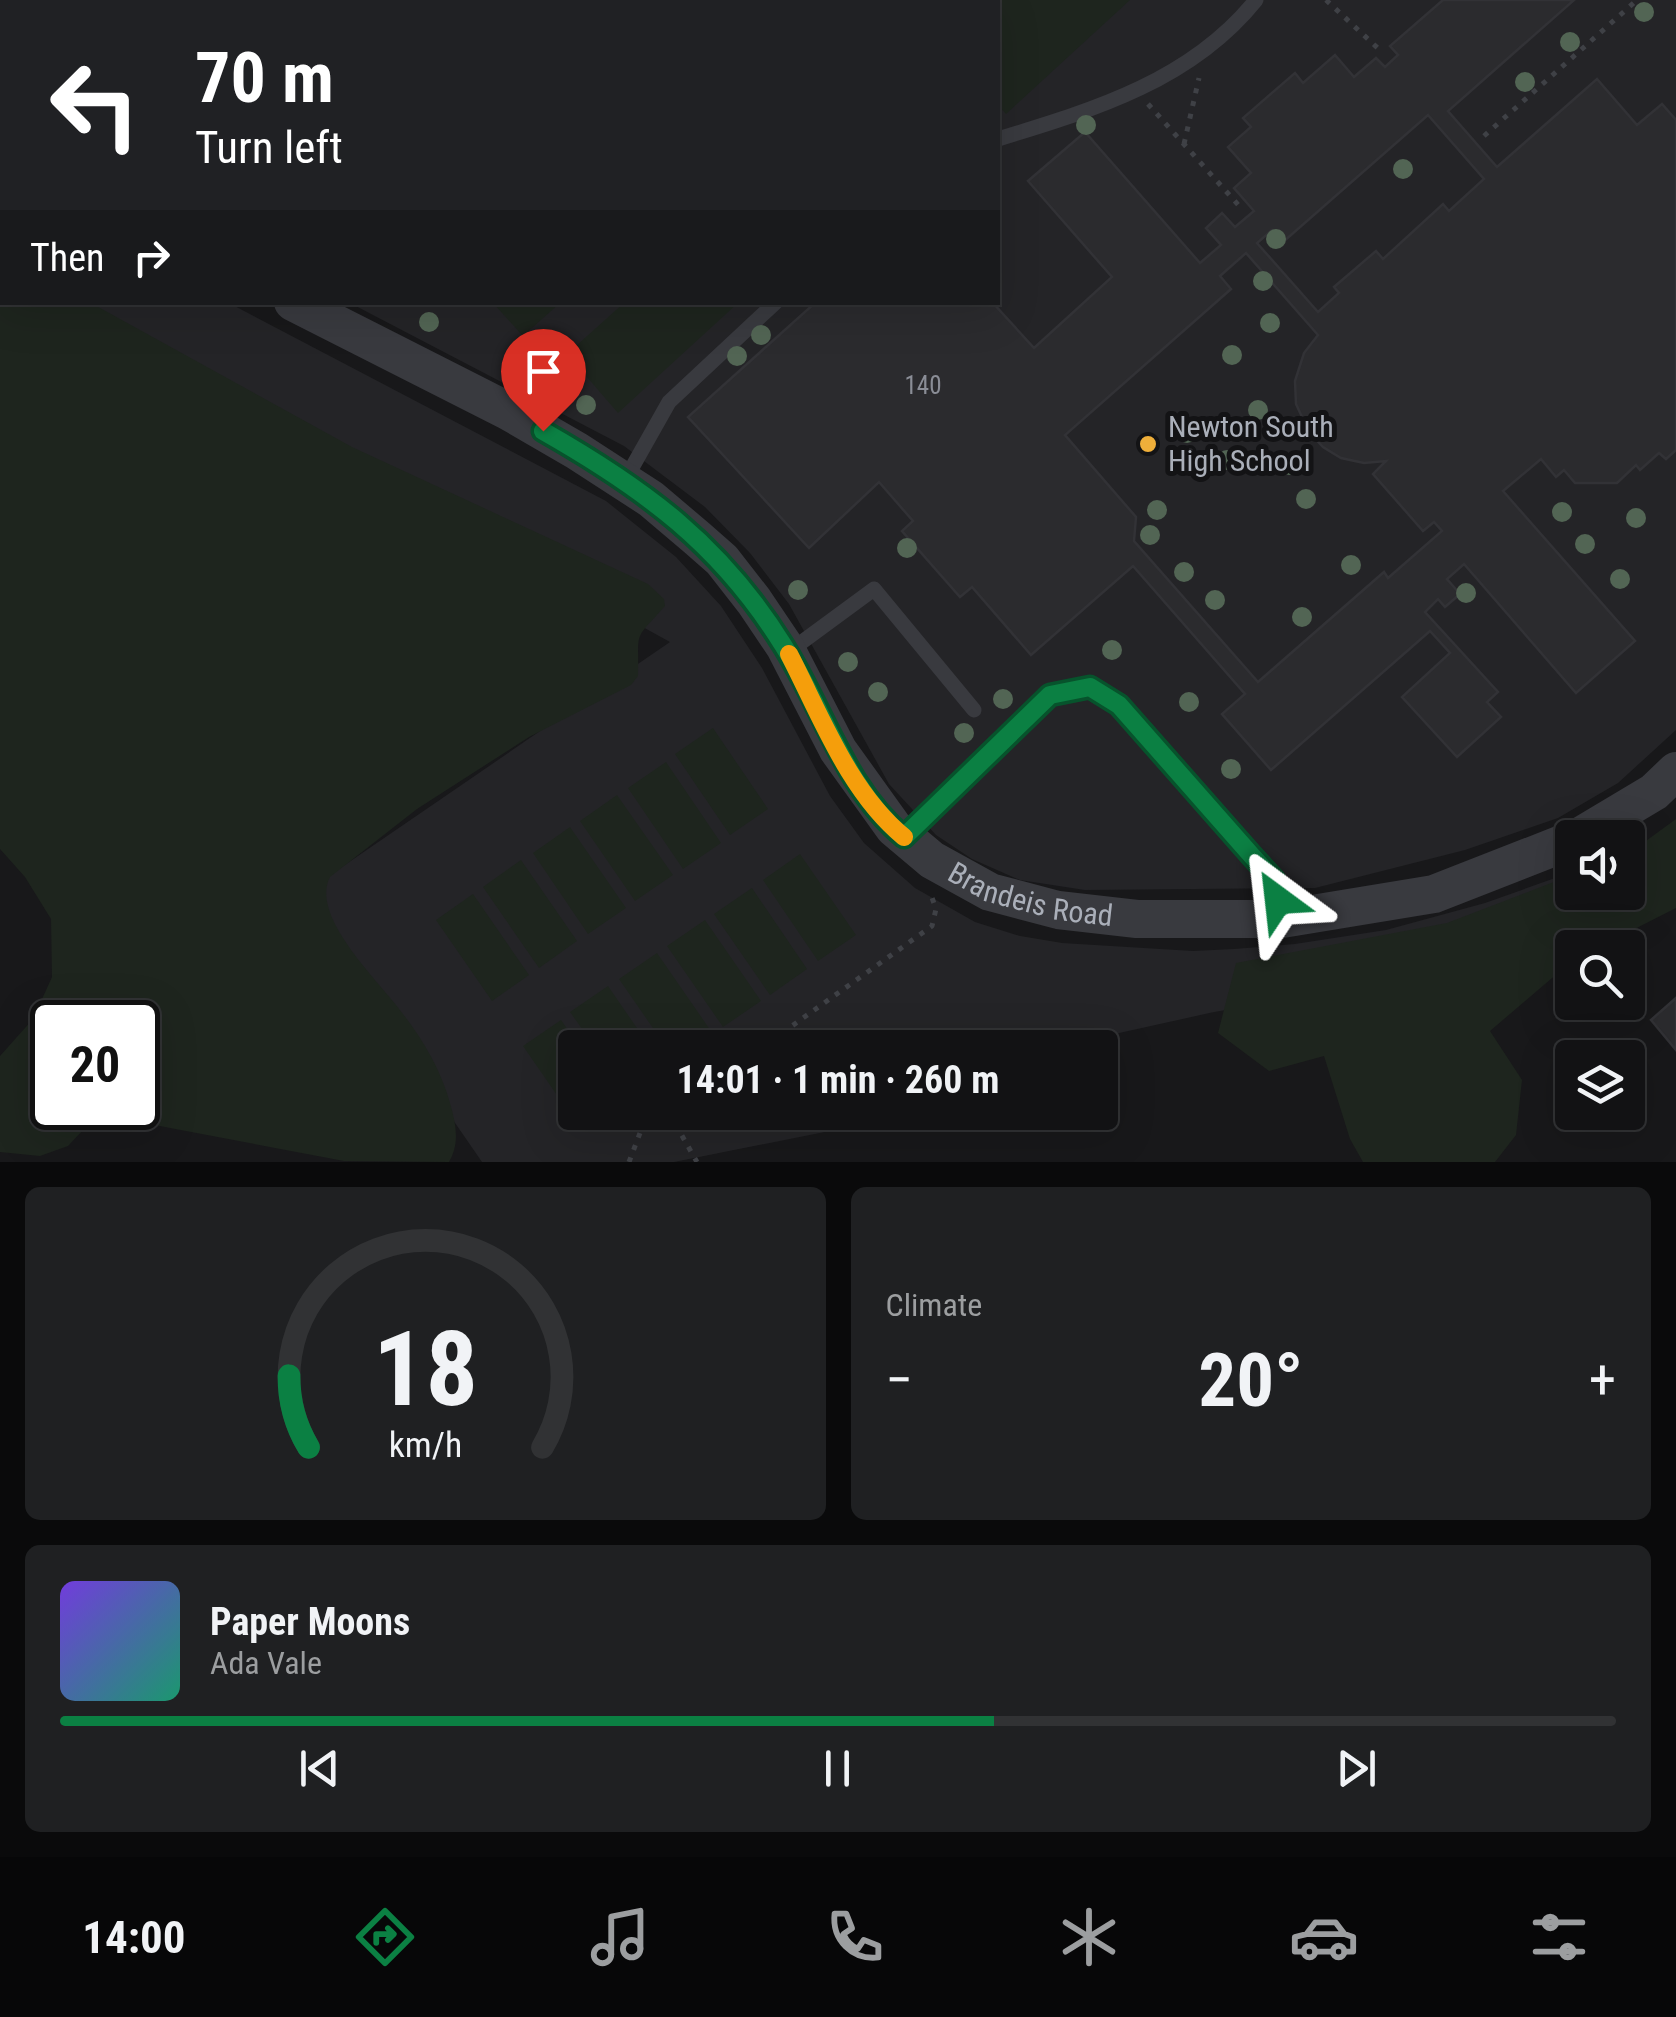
<!DOCTYPE html>
<html lang="en">
<head>
<meta charset="utf-8">
<style>
	:root { --surface:#121214; --page:#1f2022; --text:#f1f3f6; --muted:#9c9ea0; --line:#313234; --accent:#0b8043 }
	body { margin:0; font-family:"Roboto Condensed",sans-serif; background:var(--page); color:var(--text); height:100vh; display:flex; flex-direction:column; font-size:38px; white-space:nowrap }
	* { box-sizing:border-box; margin:0 }
	p { font-size:32px; color:var(--muted) }
	.icon { flex:none; width:55px; height:55px; fill:none; stroke:currentColor; stroke-width:2; stroke-linecap:round; stroke-linejoin:round }
	.map { position:relative; height:1162px; overflow:hidden }
	.panel { display:flex; flex-direction:column; gap:25px; padding:25px; background:#0a0a0b; flex:1 }
	.panel>* { flex:none }
	.top-card { position:absolute; left:0px; top:0px; width:1000px; height:305px; box-shadow:0 10px 40px #0002,0 0 0 2px var(--line); background:#202124; color:#fff; overflow:hidden }
	.controls { position:absolute; left:1555px; top:820px; display:grid; gap:20px }
	.controls a { display:grid; place-items:center; width:90px; height:90px; border-radius:10px; background:var(--surface); box-shadow:0 10px 40px #0002,0 0 0 2px var(--line); font-size:50px }
	.speed { position:absolute; left:30px; top:1000px; display:flex; gap:20px; font-size:50px; font-weight:700; text-align:center }
	.speed>* { display:grid; place-content:center; width:130px; height:130px; border-radius:50%; background:var(--surface); box-shadow:0 10px 40px #0002,0 0 0 2px var(--line); line-height:1 }
	.speed .limit { border:5px solid #111; border-radius:15px; background:#fff; color:#111 }
	.pin { position:absolute; display:grid; place-items:center; width:85px; height:85px; color:#fff; margin:-102px -42px; border-radius:50% 50% 50% 0; rotate:-45deg; box-shadow:0 0 10px #0007 }
	.pin .icon { rotate:45deg }
	.me { position:absolute; width:110px; margin:-55px; rotate:330deg; stroke-linejoin:round; filter:drop-shadow(0 0 8px #0008) }
	.turn { display:flex; align-items:center; gap:35px; height:210px; padding:0 30px; font-size:45px }
	.turn .icon { width:130px; height:130px; stroke-width:2.5 }
	.turn b { display:block; font-size:70px; line-height:85px }
	.then { display:flex; align-items:center; height:95px; padding:0 30px; background:#0003; gap:20px; font-size:38px }
	.big { font-size:75px; font-weight:700; line-height:1.1 }
	.panel .tile { flex:1; display:flex; flex-direction:column; justify-content:center; gap:15px; min-width:0; padding:0 35px; border-radius:15px; background:var(--page) }
	.panel .dial { align-items:center; gap:0 }
	.dial svg { height:260px; overflow:visible; fill:none; stroke:var(--line); stroke-width:7; stroke-linecap:round; text-anchor:middle }
	.dial text { fill:var(--text); stroke:none }
	.song { display:flex; align-items:center; gap:30px }
	.cover { width:120px; height:120px; border-radius:15px; background:linear-gradient(135deg,hsl(260 70% 55%),hsl(160 70% 35%)) }
	.played { height:10px; border-radius:5px; background:linear-gradient(90deg,var(--accent) 60%,var(--line) 60%) }
	.keys { display:flex; justify-content:space-around; direction:ltr }
	.heat { display:flex; justify-content:space-between; align-items:center; font-size:55px; direction:ltr }
	.panel .tiles { flex:1; display:grid; gap:25px; grid-template-columns:1fr 1fr }
	.tile:last-child { grid-column:span 2 }
	.trip { position:absolute; left:558px; top:1030px; width:560px; height:100px; border-radius:10px; background:var(--surface); box-shadow:0 10px 40px #0002,0 0 0 2px var(--line); font-weight:700; line-height:100px; text-align:center }
	.tabs { display:flex; height:160px; justify-content:space-around; align-items:center; background:#070708; color:var(--muted) }
	.tabs .icon { width:70px; height:70px }
	.tabs .on { color:var(--accent) }
	.tabs b { font-size:45px; color:var(--text) }
	.map>svg:first-child { display:block }
	.built { fill:#242427 }
	.green { fill:#1e251e; fill-rule:evenodd }
	.building { fill:#2b2b2e; stroke:#323236; stroke-width:2.5; fill-rule:evenodd }
	.lines { fill:none; stroke-linecap:round; stroke-linejoin:round }
	.path { stroke:#3f4146; stroke-width:5; stroke-dasharray:5 8; stroke-linecap:butt }
	.service { stroke:#393a3f; stroke-width:15 }
	.tertiary { stroke:#393a3f; stroke-width:38 }
	.tree { fill:#526554 }
	.route-casing { stroke:#07532c; stroke-width:25 }
	.route { stroke:#0b8043; stroke-width:18 }
	.slow { stroke:#f59e0b; stroke-width:18 }
	.poi-dot { fill:#efaf3a; stroke:#131315; stroke-width:4 }
	.labels { text-anchor:middle; stroke-width:10; stroke-linejoin:round; paint-order:stroke }
	.number-label { font-size:25px; fill:#8a8d96 }
	.poi-label { font-size:30px; fill:#aaafb9; stroke:#131315; text-anchor:start }
	.street-label { font-size:30px; fill:#aaafb9; stroke:#131315 }
</style>
</head>
<body>
<div class="map">
<svg width="1676" height="1162" viewBox="0 0 1676 1162">
	<rect width="100%" height="100%" fill="#18181a"/>
	<g class="built">
		<polygon points="401,0 1676,0 1676,730 1618,783 1558,818 1465,850 1315,888 1085,890 1020,880 972,859 936,835 889,784 789,604 750,553 705,507 624,446 350,303 998,302 998,2 398,2"/>
		<polygon points="54,303 229,303 606,501 676,557 721,606 762,668 830,796 864,843 915,888 975,922 1020,936 1062,943 1193,951 1234,949 1295,944 1386,930 1485,903 1572,872 1572,892 1445,973 1214,1012 1056,1047 575,1048 575,1112 848,1113 850,1127 674,1162 482,1162 342,959 138,1022 116,1022 670,642"/>
	</g>
	<g class="green">
		<polygon points="920,0 1130,0 1006,114 998,105 998,2"/>
		<path d="M0,252L2,302L91,303L352,447L648,584L664,599L665,606C633,642 639,628 638,676L631,685L529,737L417,809L330,877C309,917 381,983 403,1014C423,1040 441,1070 450,1103C456,1124 460,1143 449,1162L344,1161L128,1120L106,1121L85,1128L68,1146L40,1156L0,1152V1056L33,1019L52,977L51,919L25,877L0,849ZM52,1022H138V1108H52Z"/>
		<polygon points="625,302 738,302 738,303 618,413 567,354"/>
		<polygon points="493,303 560,303 523,336"/>
		<polygon points="713,728 768,809 730,835 675,754"/>
		<polygon points="666,762 721,843 683,869 628,788"/>
		<polygon points="617,795 673,875 635,901 580,821"/>
		<polygon points="1676,819 1676,908 1599,947 1572,948 1572,961 1490,1031 1522,1080 1516,1135 1495,1162 1363,1162 1350,1139 1324,1056 1269,1071 1218,1033 1236,963 1447,923 1572,875 1572,892 1628,892 1628,854"/>
		<polygon points="570,827 626,908 588,934 533,853"/>
		<polygon points="800,854 856,935 818,961 763,880"/>
		<polygon points="521,860 577,941 539,968 483,887"/>
		<polygon points="752,888 807,969 770,995 714,914"/>
		<polygon points="473,894 529,975 492,1001 436,920"/>
		<polygon points="705,920 761,1001 723,1027 667,946"/>
		<polygon points="657,953 713,1034 693,1047 666,1047 619,979"/>
		<polygon points="608,986 650,1047 595,1047 570,1012"/>
		<polygon points="561,1020 580,1047 575,1048 575,1112 600,1113 579,1127 523,1046"/>
	</g>
	<g class="building">
		<path d="M1443,0H1574L1448,111L1497,167L1597,79L1637,125L1662,104L1676,120V450L1666,459L1659,453L1640,470L1636,465L1617,483H1575L1564,470L1556,477L1541,459L1503,491L1635,641L1576,693L1464,564L1447,579L1460,594L1445,607L1438,599L1425,612L1498,692L1487,702L1501,717L1457,757L1402,697L1450,653L1430,631L1271,770L1222,714L1245,694L1133,566L1031,655L972,587L960,597L902,531L913,521L879,482L809,548L688,417L816,302H992L1034,348L1112,277L1028,181L1085,132L1200,263L1221,245L1206,228L1222,213L1235,227L1254,211L1234,188L1251,173L1228,147L1251,127L1243,118L1295,73L1303,83L1335,55L1354,77L1376,58L1385,67L1398,55L1390,46ZM1428,115L1484,179L1449,211L1443,204L1383,259L1376,251L1334,287L1339,293L1318,312L1257,243L1272,230L1283,242ZM1246,253L1318,335L1304,353L1295,381L1296,404L1309,432L1323,447L1341,458L1364,463L1386,461L1373,474L1423,531L1434,522L1442,531L1388,578L1384,572L1258,682L1134,541L1136,517L1065,435L1231,289L1220,276Z"/>
		<polygon points="1676,998 1676,1050 1651,1020"/>
	</g>
	<g class="lines">
		<g class="path">
			<polyline points="1326,0 1383,53"/>
			<polyline points="1148,104 1241,208"/>
			<polyline points="1484,136 1637,0"/>
			<polyline points="1184,144 1199,78"/>
			<polyline points="761,1048 932,926 936,909 931,895"/>
			<polyline points="669,1113 697,1162"/>
			<polyline points="629,1162 640,1133 669,1112"/>
		</g>
		<g class="service">
			<path d="M998,139C1093,110 1191,81 1256,0"/>
			<polyline points="625,480 669,402 776,302"/>
			<polyline points="787,653 874,589 974,710"/>
			<polyline points="906,836 1050,695 1090,687 1119,705 1273,880 1282,919"/>
		</g>
		<g class="tertiary">
			<polyline points="0,153 2,154"/>
			<path id="s1" d="M293,302L508,411L577,451L651,499L697,538L722,560L754,601L785,647L838,750L894,828L932,860L990,892L1058,910L1137,919H1282L1434,894L1572,840"/>
			<polyline points="1577,838 1654,792 1676,771"/>
		</g>
	</g>
	<g class="tree">
		<circle cx="1644" cy="12" r="10"/>
		<circle cx="1570" cy="42" r="10"/>
		<circle cx="1525" cy="82" r="10"/>
		<circle cx="1086" cy="125" r="10"/>
		<circle cx="1403" cy="169" r="10"/>
		<circle cx="1276" cy="239" r="10"/>
		<circle cx="1263" cy="281" r="10"/>
		<circle cx="429" cy="322" r="10"/>
		<circle cx="1270" cy="323" r="10"/>
		<circle cx="761" cy="335" r="10"/>
		<circle cx="1232" cy="355" r="10"/>
		<circle cx="737" cy="356" r="10"/>
		<circle cx="526" cy="375" r="10"/>
		<circle cx="586" cy="405" r="10"/>
		<circle cx="1258" cy="410" r="10"/>
		<circle cx="1187" cy="433" r="10"/>
		<circle cx="1227" cy="460" r="10"/>
		<circle cx="1289" cy="465" r="10"/>
		<circle cx="1306" cy="499" r="10"/>
		<circle cx="1157" cy="510" r="10"/>
		<circle cx="1562" cy="512" r="10"/>
		<circle cx="1636" cy="518" r="10"/>
		<circle cx="1150" cy="535" r="10"/>
		<circle cx="1585" cy="544" r="10"/>
		<circle cx="907" cy="548" r="10"/>
		<circle cx="1351" cy="565" r="10"/>
		<circle cx="1184" cy="572" r="10"/>
		<circle cx="1620" cy="579" r="10"/>
		<circle cx="798" cy="590" r="10"/>
		<circle cx="1466" cy="593" r="10"/>
		<circle cx="1215" cy="600" r="10"/>
		<circle cx="1302" cy="617" r="10"/>
		<circle cx="1112" cy="650" r="10"/>
		<circle cx="848" cy="662" r="10"/>
		<circle cx="878" cy="692" r="10"/>
		<circle cx="1003" cy="699" r="10"/>
		<circle cx="1189" cy="702" r="10"/>
		<circle cx="964" cy="733" r="10"/>
		<circle cx="1231" cy="769" r="10"/>
	</g>
	<g class="lines">
		<g class="route-casing">
			<path id="route" d="M543,431C645,489 721,545 783,645C823,708 845,789 904,837L1050,695L1090,687L1119,705L1252,856L1274,880L1278,900"/>
		</g>
		<use href="#route" class="route"/>
		<path class="slow" d="M789,654C821,716 849,792 904,837"/>
	</g>
	<circle class="poi-dot" cx="1148" cy="444" r="10"/>
	<g class="labels">
		<g class="number-label">
			<text x="923" y="394">140</text>
		</g>
		<g class="poi-label">
			<text x="1168" y="437">Newton South<tspan x="1168" dy="34">High School</tspan></text>
		</g>
		<g class="street-label">
			<text dy="10" stroke="none"><textPath href="#s1" startOffset="978">Brandeis Road</textPath></text>
		</g>
	</g>
</svg>
<div class="controls">
<a><svg class="icon" aria-label="sound" viewBox="0 0 24 24"><path d="M4 9h4l5-4v14l-5-4H4zM17 9q2 3 0 6"/></svg></a>
<a><svg class="icon" aria-label="search" viewBox="0 0 24 24"><circle cx="10" cy="10" r="6"/><path d="M15 15l6 6"/></svg></a>
<a><svg class="icon" aria-label="layers" viewBox="0 0 24 24"><path d="M12 4l9 5-9 5-9-5zM3 14l9 5 9-5"/></svg></a>
</div>
<div class="speed"><div class="limit">20</div></div>
<div class="pin" style="left:543px;top:431px;background:#d93025"><svg class="icon" aria-label="arrive" viewBox="0 0 24 24"><path d="M6 21V4h12l-3 4 3 4H6"/></svg></div>
<svg class="me" style="left:1278px;top:900px" viewBox="-20 -20 40 40"><path d="M0-17L14 15 0 8-14 15z" fill="#0b8043" stroke="#fff" stroke-width="4"/></svg>
<div class="trip">14:01 · 1 min · 260 m</div>
<div class="top-card">
<div class="turn"><svg class="icon" aria-label="left" viewBox="0 0 24 24"><path d="M17 20v-9H6M10 6l-5 5 5 5"/></svg><div><b>70 m</b>Turn left</div></div>
<div class="then">Then<svg class="icon" aria-label="right" viewBox="0 0 24 24"><path d="M7 20v-9h11M14 6l5 5-5 5"/></svg></div>
</div>
</div>
<section class="panel">
<div class="tiles">
<div class="tile dial"><svg viewBox="0 0 100 80">
<path d="M14 69A42 42 0 1 1 86 69"/>
<path d="M14 69A42 42 0 0 1 8 47" stroke="#0b8043"/>
<text x="50" y="56" font-size="32" font-weight="700">18</text>
<text x="50" y="72" font-size="11">km/h</text>
</svg></div>
<div class="tile"><p>Climate</p>
<div class="heat"><a>−</a><b class="big">20°</b><a>+</a></div>
</div>
<div class="tile">
<div class="song"><i class="cover"></i><div><b>Paper Moons</b><p>Ada Vale</p></div></div>
<div class="played"></div>
<div class="keys"><svg class="icon" aria-label="previous" viewBox="0 0 24 24"><path d="M18 5L8 12l10 7zM5 5v14"/></svg><svg class="icon" aria-label="pause" viewBox="0 0 24 24"><path d="M8 5v14M16 5v14"/></svg><svg class="icon" aria-label="next" viewBox="0 0 24 24"><path d="M6 5l10 7-10 7zM19 5v14"/></svg></div>
</div>
</div>
</section>
<nav class="tabs">
<b>14:00</b>
<svg class="icon on" aria-label="directions" viewBox="0 0 24 24"><path d="M12 3l9 9-9 9-9-9zM9 14v-3h6M13 9l2 2-2 2"/></svg>
<svg class="icon" aria-label="music" viewBox="0 0 24 24"><path d="M9 18V5l10-2v13"/><circle cx="6" cy="18" r="3"/><circle cx="16" cy="16" r="3"/></svg>
<svg class="icon" aria-label="phone" viewBox="0 0 24 24"><path d="M5 4h4l2 5-3 2q2 4 5 5l2-3 5 2v4C11 20 4 13 5 4z"/></svg>
<svg class="icon" aria-label="climate" viewBox="0 0 24 24"><path d="M12 3v18M4 7l16 10M4 17L20 7"/></svg>
<svg class="icon" aria-label="car" viewBox="0 0 24 24"><path d="M5 17H2v-5l4-1 3-4h7l3 4 3 1v5h-3M9 17h6M6 11h13"/><circle cx="7" cy="17" r="2"/><circle cx="17" cy="17" r="2"/></svg>
<svg class="icon" aria-label="filters" viewBox="0 0 24 24"><path d="M4 7h16M4 17h16"/><circle cx="9" cy="7" r="2"/><circle cx="15" cy="17" r="2"/></svg>
</nav>
</body>
</html>
